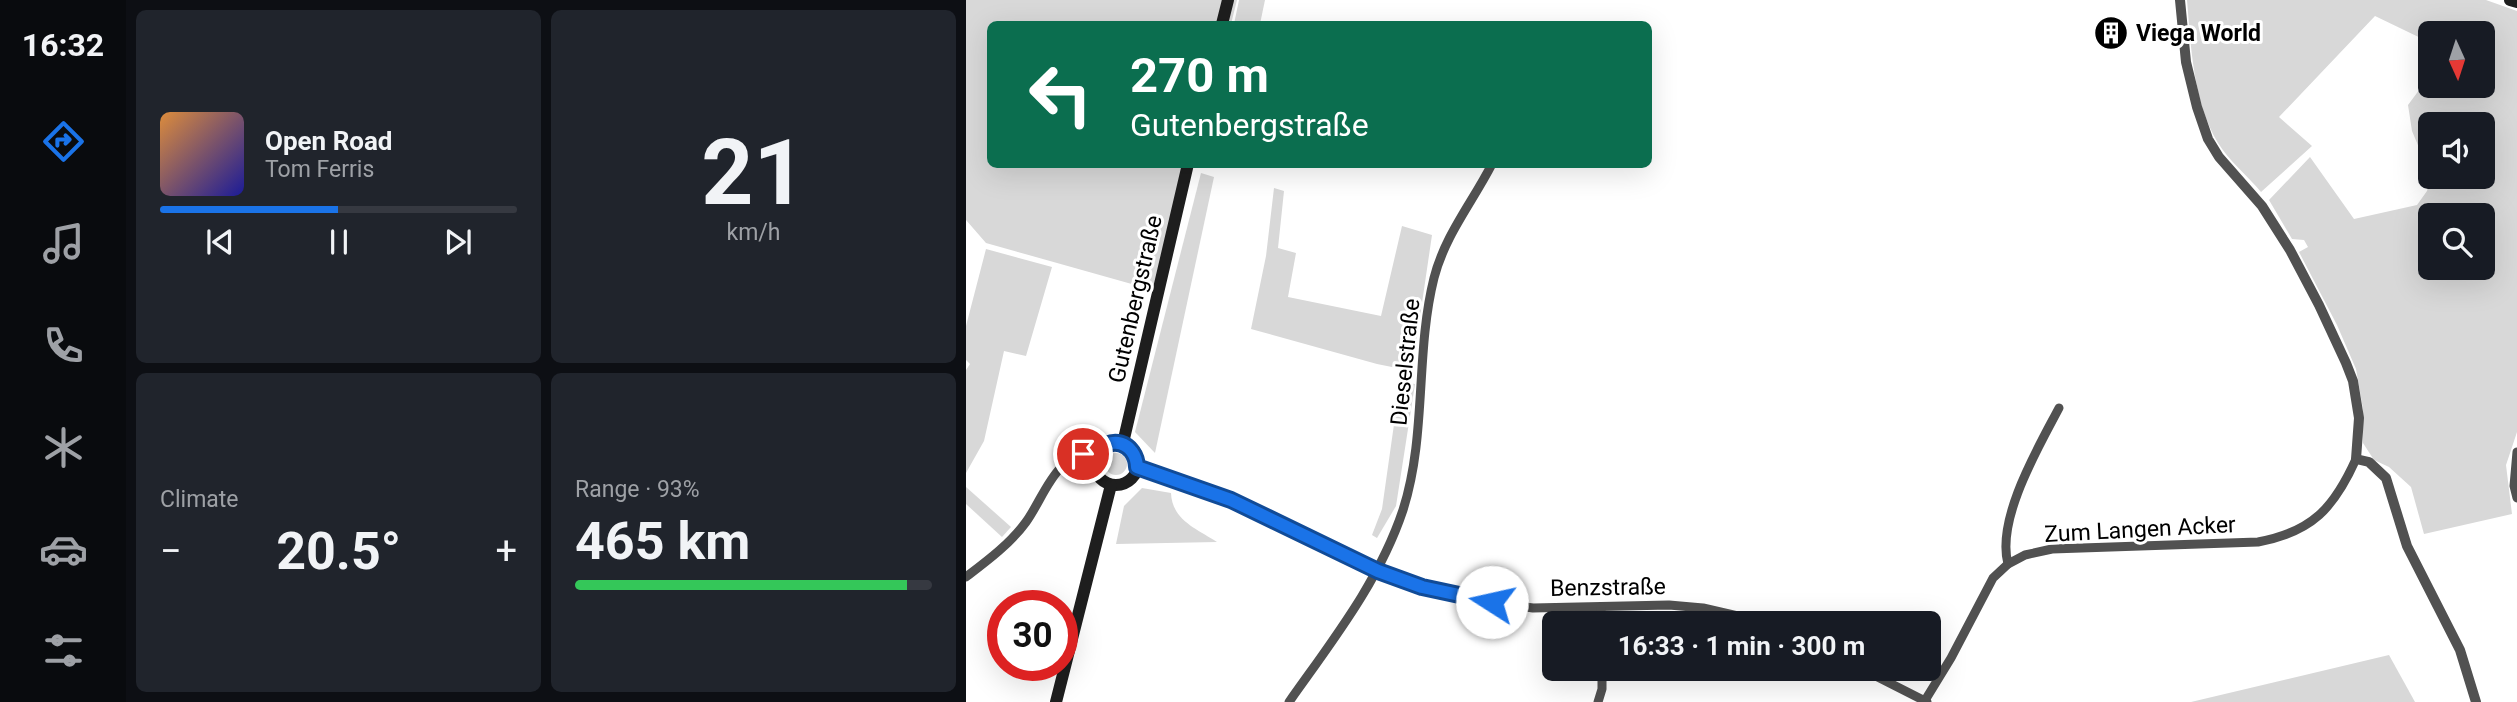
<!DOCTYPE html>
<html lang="en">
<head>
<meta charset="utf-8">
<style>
	:root { --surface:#171b24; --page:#20242c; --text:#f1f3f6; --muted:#9ea1a6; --line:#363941; --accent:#1a73e8 }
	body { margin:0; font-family:Roboto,sans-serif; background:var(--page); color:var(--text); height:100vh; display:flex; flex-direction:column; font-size:26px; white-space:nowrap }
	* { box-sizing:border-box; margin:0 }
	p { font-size:23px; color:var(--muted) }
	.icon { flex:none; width:38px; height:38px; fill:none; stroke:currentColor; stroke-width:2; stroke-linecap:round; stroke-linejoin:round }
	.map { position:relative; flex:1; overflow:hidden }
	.side { display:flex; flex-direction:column; gap:10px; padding:10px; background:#0d0f14; width:840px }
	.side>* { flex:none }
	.hud { position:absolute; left:21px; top:21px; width:665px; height:147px; border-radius:10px; box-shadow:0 7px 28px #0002; background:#0b6e4f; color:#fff; overflow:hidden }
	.needle { width:46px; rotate:177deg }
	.controls { position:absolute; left:1452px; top:21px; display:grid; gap:14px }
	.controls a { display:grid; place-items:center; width:77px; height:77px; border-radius:10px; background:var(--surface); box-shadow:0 7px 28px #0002; font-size:35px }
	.speed { position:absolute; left:21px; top:590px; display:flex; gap:14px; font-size:35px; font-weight:700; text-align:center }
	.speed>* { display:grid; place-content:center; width:91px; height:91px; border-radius:50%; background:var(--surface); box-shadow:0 7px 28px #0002; line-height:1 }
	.speed .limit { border:10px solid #d22; background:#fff; color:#111 }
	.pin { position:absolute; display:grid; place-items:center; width:60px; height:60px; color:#fff; margin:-30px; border:4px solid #fff; border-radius:50%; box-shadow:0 2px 7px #0007 }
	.me { position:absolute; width:77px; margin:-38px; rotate:280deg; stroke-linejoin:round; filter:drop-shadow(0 0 5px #0008) }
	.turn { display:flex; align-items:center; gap:24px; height:147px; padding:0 28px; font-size:32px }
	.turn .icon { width:91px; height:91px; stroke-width:2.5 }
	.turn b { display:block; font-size:49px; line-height:60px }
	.big { font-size:52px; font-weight:700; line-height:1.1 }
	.side .tile { flex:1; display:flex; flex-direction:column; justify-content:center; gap:10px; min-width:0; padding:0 24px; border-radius:10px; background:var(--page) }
	.side .dial { align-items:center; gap:0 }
	.dial b { font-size:91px; line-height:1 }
	.song { display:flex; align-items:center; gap:21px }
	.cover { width:84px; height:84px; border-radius:10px; background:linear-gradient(135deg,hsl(30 70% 55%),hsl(240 70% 35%)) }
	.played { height:7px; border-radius:4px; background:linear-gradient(90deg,var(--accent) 50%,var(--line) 50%) }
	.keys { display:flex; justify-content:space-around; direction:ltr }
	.heat { display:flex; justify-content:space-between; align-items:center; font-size:38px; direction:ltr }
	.charge { height:10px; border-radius:5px; background:linear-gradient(90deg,#34c759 93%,var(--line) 0) }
	.side .tiles { flex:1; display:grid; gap:10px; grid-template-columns:repeat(2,1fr) }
	.trip { position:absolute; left:576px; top:611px; width:399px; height:70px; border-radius:10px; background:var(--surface); box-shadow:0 7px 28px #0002; font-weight:700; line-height:70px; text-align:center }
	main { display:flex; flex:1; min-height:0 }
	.dock { display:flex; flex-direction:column; width:126px; justify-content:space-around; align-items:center; background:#090b0e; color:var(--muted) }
	.dock .icon { width:49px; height:49px }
	.dock .selected { color:var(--accent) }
	.dock b { font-size:32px; color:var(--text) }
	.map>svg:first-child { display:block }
	.green { fill:#d8d8d8; fill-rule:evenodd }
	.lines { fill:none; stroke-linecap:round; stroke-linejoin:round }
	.minor { stroke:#515151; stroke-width:9 }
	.tertiary { stroke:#515151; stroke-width:10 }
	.secondary { stroke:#1e1e1e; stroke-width:12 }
	.route-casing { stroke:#114b97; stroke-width:18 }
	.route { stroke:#1a73e8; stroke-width:12 }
	.labels { text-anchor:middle; stroke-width:6; stroke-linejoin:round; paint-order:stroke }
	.poi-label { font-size:23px; font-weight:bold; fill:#000; stroke:#fff; text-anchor:start }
	.street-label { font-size:23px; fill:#000; stroke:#fff }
</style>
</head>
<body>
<main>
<nav class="dock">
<b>16:32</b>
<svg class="icon selected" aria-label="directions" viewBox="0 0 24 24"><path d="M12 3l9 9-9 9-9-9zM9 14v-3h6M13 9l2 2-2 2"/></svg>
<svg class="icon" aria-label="music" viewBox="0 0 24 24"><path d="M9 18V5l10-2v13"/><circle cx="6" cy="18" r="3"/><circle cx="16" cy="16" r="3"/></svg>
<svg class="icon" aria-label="phone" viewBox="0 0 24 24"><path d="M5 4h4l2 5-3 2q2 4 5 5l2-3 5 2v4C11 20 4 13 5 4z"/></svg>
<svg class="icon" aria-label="climate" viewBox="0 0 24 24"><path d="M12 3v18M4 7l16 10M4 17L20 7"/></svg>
<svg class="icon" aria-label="car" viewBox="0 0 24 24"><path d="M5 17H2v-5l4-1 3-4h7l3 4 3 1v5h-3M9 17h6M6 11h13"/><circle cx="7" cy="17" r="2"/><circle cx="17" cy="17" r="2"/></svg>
<svg class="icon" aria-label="filters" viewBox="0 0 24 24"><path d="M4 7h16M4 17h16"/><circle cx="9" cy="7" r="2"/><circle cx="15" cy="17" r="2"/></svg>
</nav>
<section class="side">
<div class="tiles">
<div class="tile">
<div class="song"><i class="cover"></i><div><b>Open Road</b><p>Tom Ferris</p></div></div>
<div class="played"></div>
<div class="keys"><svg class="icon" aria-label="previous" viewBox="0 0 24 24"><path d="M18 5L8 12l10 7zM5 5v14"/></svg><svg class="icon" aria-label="pause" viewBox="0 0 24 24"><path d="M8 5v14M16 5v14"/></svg><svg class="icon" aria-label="next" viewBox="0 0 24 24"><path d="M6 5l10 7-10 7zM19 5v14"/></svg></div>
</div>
<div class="tile dial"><b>21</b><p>km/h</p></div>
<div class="tile"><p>Climate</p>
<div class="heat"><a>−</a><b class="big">20.5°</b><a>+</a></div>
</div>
<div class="tile"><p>Range · 93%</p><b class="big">465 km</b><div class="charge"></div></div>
</div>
</section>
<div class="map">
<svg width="1551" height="702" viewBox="0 0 1551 702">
	<rect width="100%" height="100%" fill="#fff"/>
	<g class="green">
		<polygon points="0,0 271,0 265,24 24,24 24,164 222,165 187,290 20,243 0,220"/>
		<polygon points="273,0 299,0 294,24 268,24"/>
		<path d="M1221,0H1520L1551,11V432L1540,465L1546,514L1458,534L1445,487L1423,467L1408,460L1397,443V409L1390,369L1371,325L1333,252L1342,247L1338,240L1326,239L1303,200L1344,157L1388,219L1451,205L1461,191L1465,177H1517V124H1465V176L1446,131L1442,105L1465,74V86H1517V33H1465V43L1409,16L1313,117L1346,146L1295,192C1282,176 1263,161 1252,143C1227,101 1225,47 1221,0ZM1465,215H1517V268H1465Z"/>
		<polygon points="235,173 248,177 189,453 169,432"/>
		<polygon points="308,188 318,191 312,248 330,253 322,297 415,316 436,226 466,235 446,371 411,364 285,329 300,256"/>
		<polygon points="20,249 86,267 60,356 38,351 18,441 0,473 0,370 4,364 0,360 0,326"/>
		<polygon points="434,382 449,384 430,506 411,538 406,535 416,509"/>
		<circle cx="150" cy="464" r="11"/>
		<polygon points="0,487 45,527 36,537 0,504"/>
		<path d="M176,488L205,493C206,520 231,529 251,542L150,544L158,506Z"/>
		<polygon points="1423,655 1449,702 1225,702"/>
	</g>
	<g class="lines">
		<g class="minor">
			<polyline points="1551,452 1548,486 1551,498"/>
			<polyline points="171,466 265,500 412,571 456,587 505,599 567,608 703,605 737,608 802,623"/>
			<path d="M1042,564C1030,519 1072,448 1093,408"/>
			<path d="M0,577C21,561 44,544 60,522C79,496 90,450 129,456"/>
			<polyline points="635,607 635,623"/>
			<polyline points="894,668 961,702"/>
			<path d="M323,702C366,641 413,582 437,510C461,435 449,354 468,278C479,235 506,203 526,164"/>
			<polyline points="632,702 636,689 636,668"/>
			<path d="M958,702L985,658L1027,578L1042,564L1059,555L1086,549L1292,542C1346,532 1368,508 1390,459"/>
		</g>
		<polyline class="tertiary" points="1214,0 1220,62 1231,107 1242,139 1253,157 1296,206 1324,250 1353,305 1380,363 1387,381 1393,418 1390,459 1403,462 1420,478 1441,546 1494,650 1510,702"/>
		<g class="secondary">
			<polyline points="1544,0 1551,2"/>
			<polyline points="256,24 262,0"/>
			<circle cx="150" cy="463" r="22"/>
			<polyline points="157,443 222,164"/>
			<polyline points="90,702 145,485"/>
		</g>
	</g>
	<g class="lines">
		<g class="route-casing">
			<path id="route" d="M117,454L130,456C142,433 170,442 171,467L265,500L412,571L456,587L526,602"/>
		</g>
		<use href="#route" class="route"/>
	</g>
	<defs>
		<g id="building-disc" transform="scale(1.75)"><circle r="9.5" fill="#000" stroke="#fff"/><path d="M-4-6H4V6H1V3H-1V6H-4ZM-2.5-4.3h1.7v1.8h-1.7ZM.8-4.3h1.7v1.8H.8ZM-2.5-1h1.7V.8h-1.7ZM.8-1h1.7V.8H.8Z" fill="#fff"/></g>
	</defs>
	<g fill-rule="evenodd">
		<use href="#building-disc" x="1145" y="33"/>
	</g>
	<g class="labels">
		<g class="poi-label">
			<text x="1170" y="41">Viega World</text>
		</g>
		<g class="street-label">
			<text transform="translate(169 299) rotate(-77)" y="8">Gutenbergstraße</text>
			<text transform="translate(439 362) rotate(-84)" y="8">Dieselstraße</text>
			<text transform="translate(1174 529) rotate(-3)" y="8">Zum Langen Acker</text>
			<text transform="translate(642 587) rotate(-1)" y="8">Benzstraße</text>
		</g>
	</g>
</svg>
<div class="controls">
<a><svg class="needle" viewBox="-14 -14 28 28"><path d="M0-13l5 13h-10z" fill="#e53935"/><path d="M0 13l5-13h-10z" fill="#9ea1a6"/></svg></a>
<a><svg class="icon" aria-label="sound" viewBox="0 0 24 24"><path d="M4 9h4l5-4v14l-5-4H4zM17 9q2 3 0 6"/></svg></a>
<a><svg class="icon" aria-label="search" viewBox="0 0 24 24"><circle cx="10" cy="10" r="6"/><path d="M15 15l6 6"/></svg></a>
</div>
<div class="speed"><div class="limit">30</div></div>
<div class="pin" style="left:117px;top:454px;background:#d93025"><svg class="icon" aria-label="arrive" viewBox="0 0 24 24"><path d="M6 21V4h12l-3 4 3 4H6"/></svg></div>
<svg class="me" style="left:526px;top:602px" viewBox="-20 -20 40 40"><circle r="19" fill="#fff"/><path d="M0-13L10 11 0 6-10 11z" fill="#1a73e8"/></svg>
<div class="trip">16:33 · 1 min · 300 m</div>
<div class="hud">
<div class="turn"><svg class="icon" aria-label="left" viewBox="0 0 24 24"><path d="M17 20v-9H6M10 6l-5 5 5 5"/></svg><div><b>270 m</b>Gutenbergstraße</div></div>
</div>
</div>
</main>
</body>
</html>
